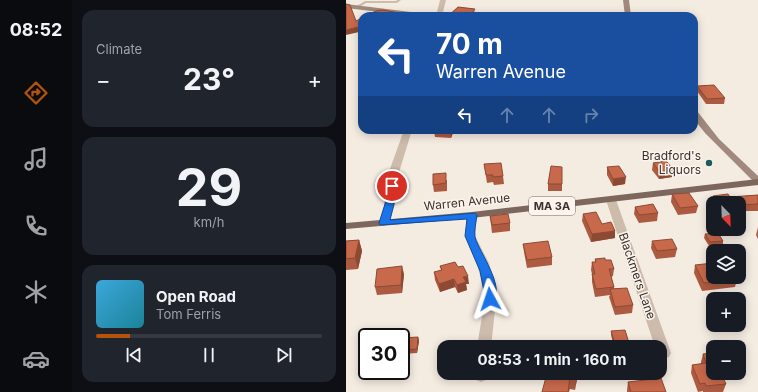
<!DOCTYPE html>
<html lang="en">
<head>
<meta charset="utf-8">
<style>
	:root { --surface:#171b24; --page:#20242c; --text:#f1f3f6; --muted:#9ea1a6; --line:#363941; --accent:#b45309 }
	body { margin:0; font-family:Inter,sans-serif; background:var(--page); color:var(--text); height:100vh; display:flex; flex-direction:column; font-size:15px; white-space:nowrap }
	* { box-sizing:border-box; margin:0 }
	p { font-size:13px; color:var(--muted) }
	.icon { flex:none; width:22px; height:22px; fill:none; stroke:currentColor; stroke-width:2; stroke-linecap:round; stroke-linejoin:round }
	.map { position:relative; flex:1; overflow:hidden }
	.drawer { display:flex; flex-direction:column; gap:10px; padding:10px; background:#0d0f14; width:274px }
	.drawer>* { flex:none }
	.banner { position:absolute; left:12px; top:12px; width:340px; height:122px; border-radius:12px; box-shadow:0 2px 10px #0003; background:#1a4fa0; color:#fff; overflow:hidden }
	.needle { width:26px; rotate:157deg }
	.buttons { position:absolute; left:360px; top:196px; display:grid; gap:8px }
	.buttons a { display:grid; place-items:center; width:40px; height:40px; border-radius:8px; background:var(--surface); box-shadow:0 2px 10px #0003; font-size:20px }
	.speed { position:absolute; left:12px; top:328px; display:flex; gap:8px; font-size:20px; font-weight:700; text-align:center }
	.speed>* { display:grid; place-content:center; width:52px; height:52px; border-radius:50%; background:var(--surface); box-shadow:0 2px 10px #0003; line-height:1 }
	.speed .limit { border:2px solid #111; border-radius:6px; background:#fff; color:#111 }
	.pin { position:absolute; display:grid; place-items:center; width:34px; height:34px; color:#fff; margin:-17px; border:2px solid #fff; border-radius:50%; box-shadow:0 1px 4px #0007 }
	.me { position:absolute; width:44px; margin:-22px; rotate:355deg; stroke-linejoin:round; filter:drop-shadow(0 0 3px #0008) }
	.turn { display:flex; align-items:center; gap:14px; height:84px; padding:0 12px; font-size:18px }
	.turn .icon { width:52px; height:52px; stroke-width:2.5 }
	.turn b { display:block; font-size:28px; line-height:34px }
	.lanes { display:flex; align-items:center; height:38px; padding:0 12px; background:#0003; justify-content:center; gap:20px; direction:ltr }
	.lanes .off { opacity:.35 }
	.big { font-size:30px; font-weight:700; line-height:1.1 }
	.drawer .tile { flex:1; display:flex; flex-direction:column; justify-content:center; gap:6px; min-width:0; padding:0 14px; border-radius:12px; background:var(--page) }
	.drawer .dial { align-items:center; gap:0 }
	.dial b { font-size:52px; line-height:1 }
	.song { display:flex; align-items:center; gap:12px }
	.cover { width:48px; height:48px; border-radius:6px; background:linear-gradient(135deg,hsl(200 70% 55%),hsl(190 70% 35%)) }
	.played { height:4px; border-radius:2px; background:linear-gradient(90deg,var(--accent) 15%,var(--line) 15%) }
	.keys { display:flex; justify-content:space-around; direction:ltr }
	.heat { display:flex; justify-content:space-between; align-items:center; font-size:22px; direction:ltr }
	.trip { position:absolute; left:91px; top:340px; width:230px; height:40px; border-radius:12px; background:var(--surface); box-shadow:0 2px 10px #0003; font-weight:700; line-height:40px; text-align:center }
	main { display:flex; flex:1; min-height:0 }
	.dock { display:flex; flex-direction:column; width:72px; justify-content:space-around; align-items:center; background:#090b0e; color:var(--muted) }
	.dock .icon { width:28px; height:28px }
	.dock .active { color:var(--accent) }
	.dock b { font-size:18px; color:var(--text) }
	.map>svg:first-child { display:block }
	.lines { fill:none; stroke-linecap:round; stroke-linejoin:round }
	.lane { fill:#cdbbac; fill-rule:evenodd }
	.street { fill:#cdbbac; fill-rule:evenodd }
	.secondary { fill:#a18a7d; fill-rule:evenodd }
	.primary { fill:#7d675c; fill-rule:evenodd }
	.wall { fill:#ac5a40 }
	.shaded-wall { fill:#8c4a34 }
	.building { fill:#c8694b; stroke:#8c4a34 }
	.route { fill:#1a73e8; stroke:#114b97 }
	.poi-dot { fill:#1f5a5e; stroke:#fbf5ee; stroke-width:1.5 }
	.labels { text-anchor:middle; stroke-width:3; stroke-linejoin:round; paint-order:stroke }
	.shield { fill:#fbf5ee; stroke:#756b66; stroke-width:1 }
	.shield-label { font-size:11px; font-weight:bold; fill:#3b302b }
	.poi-label { font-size:12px; fill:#3b302b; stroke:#fbf5ee; text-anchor:end }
	.street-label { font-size:12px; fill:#3b302b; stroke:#fbf5ee }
</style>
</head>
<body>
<main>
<nav class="dock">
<b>08:52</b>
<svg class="icon active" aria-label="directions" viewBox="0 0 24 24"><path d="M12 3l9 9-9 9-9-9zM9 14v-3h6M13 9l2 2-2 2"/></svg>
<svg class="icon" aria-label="music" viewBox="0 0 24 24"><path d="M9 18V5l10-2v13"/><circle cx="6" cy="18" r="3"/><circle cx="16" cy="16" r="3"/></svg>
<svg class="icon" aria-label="phone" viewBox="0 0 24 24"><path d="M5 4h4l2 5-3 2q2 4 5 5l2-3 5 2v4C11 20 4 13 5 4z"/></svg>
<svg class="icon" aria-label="climate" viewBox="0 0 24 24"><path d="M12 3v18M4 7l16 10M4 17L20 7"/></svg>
<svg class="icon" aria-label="car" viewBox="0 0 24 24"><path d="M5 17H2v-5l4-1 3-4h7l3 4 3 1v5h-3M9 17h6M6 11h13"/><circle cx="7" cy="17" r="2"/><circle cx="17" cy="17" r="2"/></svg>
</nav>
<section class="drawer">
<div class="tile"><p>Climate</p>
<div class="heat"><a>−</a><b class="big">23°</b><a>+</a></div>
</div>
<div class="tile dial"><b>29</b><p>km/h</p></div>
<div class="tile">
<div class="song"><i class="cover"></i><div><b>Open Road</b><p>Tom Ferris</p></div></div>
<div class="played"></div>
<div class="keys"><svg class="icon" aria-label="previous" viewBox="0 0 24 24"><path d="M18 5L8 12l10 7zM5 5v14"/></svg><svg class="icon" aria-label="pause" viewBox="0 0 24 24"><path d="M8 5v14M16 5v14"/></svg><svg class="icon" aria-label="next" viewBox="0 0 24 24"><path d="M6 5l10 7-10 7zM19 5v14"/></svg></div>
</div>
</section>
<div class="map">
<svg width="412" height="392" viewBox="0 0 412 392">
	<rect width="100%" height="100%" fill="#f4ebe1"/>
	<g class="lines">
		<polygon class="lane" points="51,0 55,0 51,3 20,3 12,8 9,7 19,1 50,1"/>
		<g class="street">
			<polygon points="94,0 100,0 96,16 90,16"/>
			<polygon points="58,130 66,130 54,169 49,204 43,223 38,226 33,223 39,204 44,169"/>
			<polygon points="265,197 270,200 325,353 323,357 318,358 314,357 314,347 309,347 260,200"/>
			<polygon points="126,212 131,215 129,236 143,263 149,288 149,310 145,347 131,347 137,310 137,288 131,263 119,236 121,215"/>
			<polygon points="128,373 142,373 140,380 135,382 130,380"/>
		</g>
		<g class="secondary">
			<polygon points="277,0 283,0 285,16 279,16"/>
			<polygon points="0,4 81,14 84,16 67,16 0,8"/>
			<polygon points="348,111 351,111 373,139 412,176 412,184 409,183 359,133 348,119"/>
		</g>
		<polygon class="primary" points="412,179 412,185 126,218 0,229 0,223 126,212"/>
	</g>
	<g class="wall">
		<polygon points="16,18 16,32 13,32 10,21"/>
		<polygon points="351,86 379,98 378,104 360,104 351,91"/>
		<polygon points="108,130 105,138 89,137 88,131"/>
		<polygon points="307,163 327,169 326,177 313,179 306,170"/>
		<polygon points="138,164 157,176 158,184 148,185 147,182 141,183"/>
		<polygon points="216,167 216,191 202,191 202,184"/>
		<polygon points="261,167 279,184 267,186 261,175"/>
		<polygon points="101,180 101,191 88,192 87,185"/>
		<polygon points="326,194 352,206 350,213 332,215 325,202"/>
		<polygon points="412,195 412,211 398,211 397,215 393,216 393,203 367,203 367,204 366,202 367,196 384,197"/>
		<polygon points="289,207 312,213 311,221 293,223 288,214"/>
		<polygon points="237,214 269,231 269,238 245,242 236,221"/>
		<polygon points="144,216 164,223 164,231 146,233"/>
		<polygon points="412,227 412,239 410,235"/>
		<polygon points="359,234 377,241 377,245 363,246 358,238"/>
		<polygon points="13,240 16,251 12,269 0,270 0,241"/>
		<polygon points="306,241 331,249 329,257 310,259 305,248"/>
		<polygon points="177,244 206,257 206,265 181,268 178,252"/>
		<polygon points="249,259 259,260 268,269 267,276 265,277 268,287 268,289 287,305 286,313 269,315 263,297 264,295 249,297 246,282 246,274 245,270 246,262 249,262"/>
		<polygon points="349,265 391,279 389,287 356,291 348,273"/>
		<polygon points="94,266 112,267 123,284 120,284 121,290 112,293 109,287 94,292 89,280 88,272 95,270"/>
		<polygon points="58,274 56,293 31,295 29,287"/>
		<polygon points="265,331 283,343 283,347 268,347 265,335"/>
		<polygon points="72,337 73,341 71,353 55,354 55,346"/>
		<polygon points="357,354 380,384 377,392 357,392 357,391 352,392 345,373 346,365 355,364 355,362"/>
		<polygon points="232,373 229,390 224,389 223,392 196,392 204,378"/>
		<polygon points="282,382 320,392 281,392 281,390"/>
	</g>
	<g class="shaded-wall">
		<polygon points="12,27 13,32 0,35 0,30"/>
		<polygon points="105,130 108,130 105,138"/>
		<polygon points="327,169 326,177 313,179 314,172"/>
		<polygon points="280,177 279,184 267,186 267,179"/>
		<polygon points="269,231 269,238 245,242 246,234"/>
		<polygon points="13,240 16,251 12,269 9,258"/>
		<polygon points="56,266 58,274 56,293 55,285"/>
		<polygon points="122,276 123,284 120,284 121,290 112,293 111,285 117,277"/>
		<polygon points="108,279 109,287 94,292 93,284"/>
		<polygon points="72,337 73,341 71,353 71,349"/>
		<polygon points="231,373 232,373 232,374 229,390"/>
	</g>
	<g class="building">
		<polygon points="0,4 4,5 10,21 16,18 16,27 12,27 0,30"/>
		<polygon points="112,7 129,9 127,12 146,15 145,16 102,16"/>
		<polygon points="36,10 71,16 19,16 30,11"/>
		<polygon points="368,85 379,98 361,99 351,86"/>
		<rect x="88" y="130" width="17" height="1"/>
		<polygon points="320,161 327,169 314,172 307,163"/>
		<polygon points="155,163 157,176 147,177 147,175 140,175 138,164"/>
		<polygon points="205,166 216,167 216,184 202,184"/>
		<polygon points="273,166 280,177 267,179 261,167"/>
		<polygon points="100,173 100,183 87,185 87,174"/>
		<polygon points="343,193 352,206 334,208 326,194"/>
		<polygon points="382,194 384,197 412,195 412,204 395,205 398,209 393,209 393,203 372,203 367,196"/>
		<polygon points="307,204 312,213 293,215 289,207"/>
		<polygon points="250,212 256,224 265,222 269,231 246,234 237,214"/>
		<polygon points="162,214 164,223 146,225 144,216"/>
		<polygon points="372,233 377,241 364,242 359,234"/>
		<polygon points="326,239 331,249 311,251 306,241"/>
		<polygon points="13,240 9,258 0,259 0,241"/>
		<polygon points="202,241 206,257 181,260 177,244"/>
		<polygon points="259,258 259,260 265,260 268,269 263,269 268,287 250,289 246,274 249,274 246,262 250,262 249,259"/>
		<polygon points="109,262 112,267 117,266 122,276 117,277 120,282 111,285 108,279 93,284 88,272 96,270 94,266"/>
		<polygon points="367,263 367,277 390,277 391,279 358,283 349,265"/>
		<polygon points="56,266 55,285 29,287 31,269"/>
		<polygon points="281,288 287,305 269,307 264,289"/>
		<polygon points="279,330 283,343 269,344 265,331"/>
		<polygon points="72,337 71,349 55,350 56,338"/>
		<polygon points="366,353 367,355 367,373 375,373 380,384 360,386 359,383 354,384 346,365 360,363 357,354"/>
		<polygon points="206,373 231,373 230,378 224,377 222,392 196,392 200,377 204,378"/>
		<polygon points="315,378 320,392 285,392 282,382"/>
	</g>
	<path class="route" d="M46,183L50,186L48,204L44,220L129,213L131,215C130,222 128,231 129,237C134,254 158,284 148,302L144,303L140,302L134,271L119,236L121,219L34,225L33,223L39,204L41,186Z"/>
	<circle class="poi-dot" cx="363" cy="163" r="4"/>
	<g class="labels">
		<rect class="shield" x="183" y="197" width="46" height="18" rx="3"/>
		<g class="shield-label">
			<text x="206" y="210">MA 3A</text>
		</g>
		<g class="poi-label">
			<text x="355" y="160">Bradford's<tspan x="355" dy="14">Liquors</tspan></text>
		</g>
		<g class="street-label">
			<text transform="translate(121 202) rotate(-6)" y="4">Warren Avenue</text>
			<text transform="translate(291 276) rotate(71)" y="4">Blackmers Lane</text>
		</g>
	</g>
</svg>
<div class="buttons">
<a><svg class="needle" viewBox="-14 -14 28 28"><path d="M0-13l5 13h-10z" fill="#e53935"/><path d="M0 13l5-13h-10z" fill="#9ea1a6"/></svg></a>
<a><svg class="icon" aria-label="layers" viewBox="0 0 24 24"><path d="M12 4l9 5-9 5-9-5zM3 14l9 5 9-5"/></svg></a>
<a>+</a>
<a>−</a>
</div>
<div class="speed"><div class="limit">30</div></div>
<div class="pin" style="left:46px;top:186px;background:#d93025"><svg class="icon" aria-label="arrive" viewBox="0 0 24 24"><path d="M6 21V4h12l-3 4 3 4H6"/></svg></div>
<svg class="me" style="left:144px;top:299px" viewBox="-20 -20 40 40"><path d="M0-17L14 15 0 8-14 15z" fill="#1a73e8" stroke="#fff" stroke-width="4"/></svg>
<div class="trip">08:53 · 1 min · 160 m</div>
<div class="banner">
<div class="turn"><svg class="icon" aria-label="left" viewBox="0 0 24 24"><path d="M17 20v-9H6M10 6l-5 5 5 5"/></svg><div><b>70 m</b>Warren Avenue</div></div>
<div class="lanes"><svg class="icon" aria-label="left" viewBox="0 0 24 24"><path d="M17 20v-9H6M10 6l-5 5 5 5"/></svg><svg class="icon off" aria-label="ahead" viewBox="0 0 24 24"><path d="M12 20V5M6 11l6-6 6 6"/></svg><svg class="icon off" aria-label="ahead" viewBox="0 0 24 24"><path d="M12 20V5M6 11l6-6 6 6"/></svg><svg class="icon off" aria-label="right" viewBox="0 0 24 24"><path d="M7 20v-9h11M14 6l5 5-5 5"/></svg></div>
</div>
</div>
</main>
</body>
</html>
